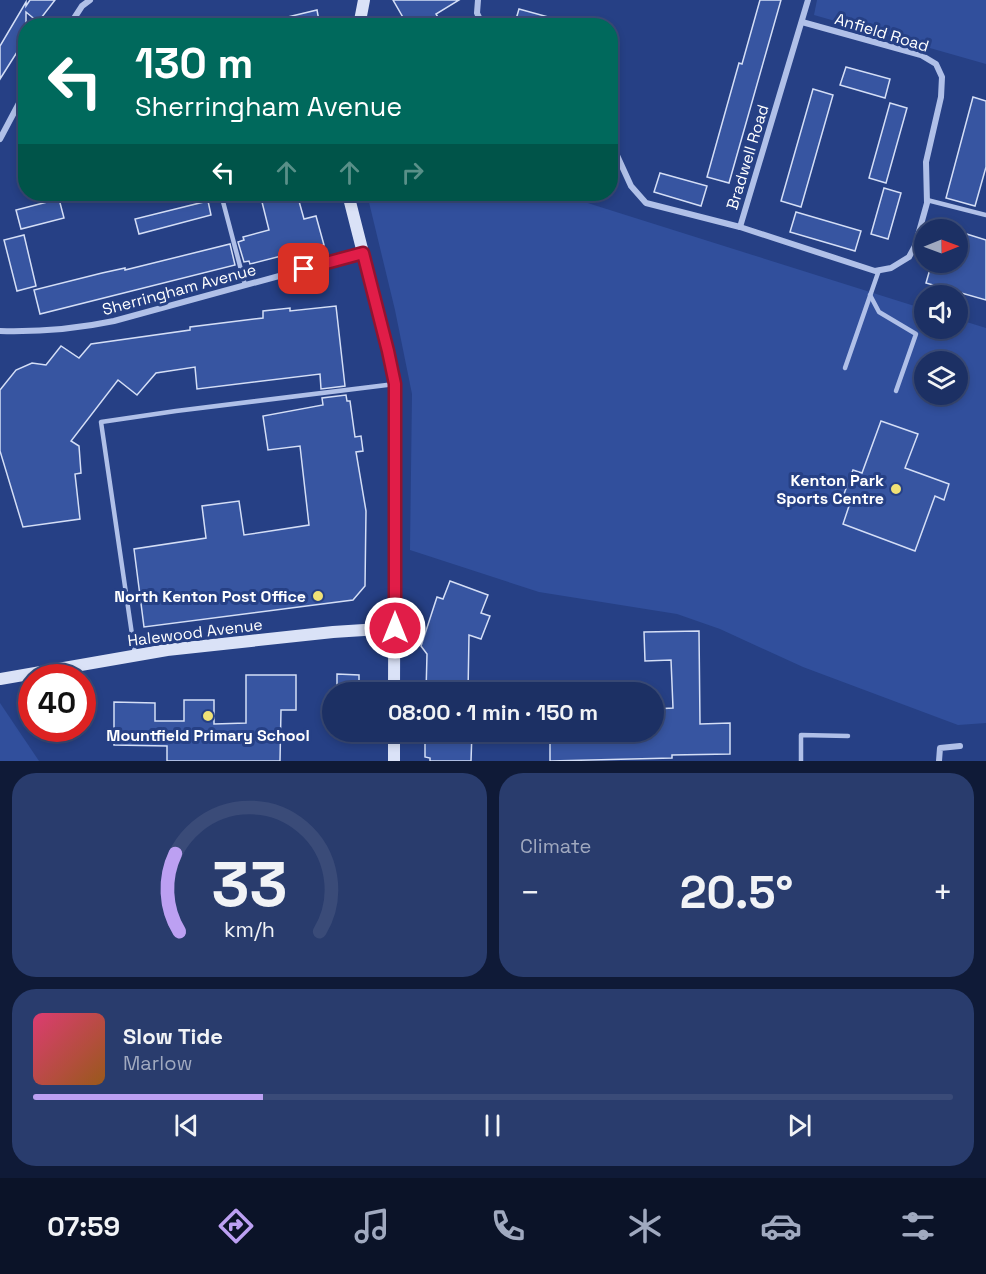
<!DOCTYPE html>
<html lang="en">
<head>
<meta charset="utf-8">
<style>
	:root { --surface:#1c3064; --page:#293c6d; --text:#f1f3f6; --muted:#a0a9bf; --line:#3a4b78; --accent:#bca0f2 }
	body { margin:0; font-family:"Space Grotesk",sans-serif; background:var(--page); color:var(--text); height:100vh; display:flex; flex-direction:column; font-size:22px; white-space:nowrap }
	* { box-sizing:border-box; margin:0 }
	p { font-size:20px; color:var(--muted) }
	.icon { flex:none; width:33px; height:33px; fill:none; stroke:currentColor; stroke-width:2; stroke-linecap:round; stroke-linejoin:round }
	.map { position:relative; height:761px; overflow:hidden }
	.panel { display:flex; flex-direction:column; gap:12px; padding:12px; background:#0f1a37; flex:1 }
	.panel>* { flex:none }
	.hud { position:absolute; left:18px; top:18px; width:600px; height:183px; border-radius:24px; box-shadow:0 3px 9px #0003,0 0 0 2px var(--line); background:#00695c; color:#fff; overflow:hidden }
	.needle { width:39px; rotate:89deg }
	.controls { position:absolute; left:914px; top:219px; display:grid; gap:12px }
	.controls a { display:grid; place-items:center; width:54px; height:54px; border-radius:50%; background:var(--surface); box-shadow:0 3px 9px #0003,0 0 0 2px var(--line); font-size:30px }
	.speed { position:absolute; left:18px; top:664px; display:flex; gap:12px; font-size:30px; font-weight:700; text-align:center }
	.speed>* { display:grid; place-content:center; width:78px; height:78px; border-radius:50%; background:var(--surface); box-shadow:0 3px 9px #0003,0 0 0 2px var(--line); line-height:1 }
	.speed .limit { border:9px solid #d22; background:#fff; color:#111 }
	.pin { position:absolute; display:grid; place-items:center; width:51px; height:51px; color:#fff; margin:-26px; border-radius:12px; box-shadow:0 3px 9px #0006 }
	.me { position:absolute; width:66px; margin:-33px; rotate:0deg; stroke-linejoin:round; filter:drop-shadow(0 0 4px #0008) }
	.turn { display:flex; align-items:center; gap:21px; height:126px; padding:0 18px; font-size:27px }
	.turn .icon { width:78px; height:78px; stroke-width:2.5 }
	.turn b { display:block; font-size:42px; line-height:51px }
	.lanes { display:flex; align-items:center; height:57px; padding:0 18px; background:#0003; justify-content:center; gap:30px; direction:ltr }
	.lanes .off { opacity:.35 }
	.big { font-size:45px; font-weight:800; line-height:1.1 }
	.panel .card { flex:1; display:flex; flex-direction:column; justify-content:center; gap:9px; min-width:0; padding:0 21px; border-radius:24px; background:var(--page) }
	.panel .dial { align-items:center; gap:0 }
	.dial svg { height:156px; overflow:visible; fill:none; stroke:var(--line); stroke-width:7; stroke-linecap:round; text-anchor:middle }
	.dial text { fill:var(--text); stroke:none }
	.song { display:flex; align-items:center; gap:18px }
	.cover { width:72px; height:72px; border-radius:9px; background:linear-gradient(135deg,hsl(340 70% 55%),hsl(30 70% 35%)) }
	.played { height:6px; border-radius:3px; background:linear-gradient(90deg,var(--accent) 25%,var(--line) 25%) }
	.keys { display:flex; justify-content:space-around; direction:ltr }
	.heat { display:flex; justify-content:space-between; align-items:center; font-size:33px; direction:ltr }
	.panel .tiles { flex:1; display:grid; gap:12px; grid-template-columns:1fr 1fr }
	.card:last-child { grid-column:span 2 }
	.trip { position:absolute; left:322px; top:682px; width:342px; height:60px; border-radius:30px; background:var(--surface); box-shadow:0 3px 9px #0003,0 0 0 2px var(--line); font-weight:800; line-height:60px; text-align:center }
	.dock { display:flex; height:96px; justify-content:space-around; align-items:center; background:#0b1328; color:var(--muted) }
	.dock .icon { width:42px; height:42px }
	.dock .current { color:var(--accent) }
	.dock b { font-size:27px; color:var(--text) }
	.map>svg:first-child { display:block }
	.green { fill:#314f9c; fill-rule:evenodd }
	.building { fill:#3755a1; stroke:#d4def6; stroke-width:1.5 }
	.lines { fill:none; stroke-linecap:round; stroke-linejoin:round }
	.lane { stroke:#b0c0e8; stroke-width:4.5 }
	.street { stroke:#b0c0e8; stroke-width:6 }
	.secondary { stroke:#dae2f7; stroke-width:12 }
	.route-casing { stroke:#92132f; stroke-width:15 }
	.route { stroke:#e11d48; stroke-width:10 }
	.poi-dot { fill:#f0e176; stroke:#264085; stroke-width:2 }
	.labels { text-anchor:middle; stroke-width:6; stroke-linejoin:round; paint-order:stroke }
	.street-label { font-size:16px; fill:#fff; stroke:#264085 }
	.poi-label { font-size:16px; font-weight:bold; fill:#fff; stroke:#264085; text-anchor:end }
</style>
</head>
<body>
<div class="map">
<svg width="986" height="761" viewBox="0 0 986 761">
	<rect width="100%" height="100%" fill="#264085"/>
	<g class="green">
		<polygon points="817,0 986,0 986,64 814,15"/>
		<path d="M367,194H559L924,309V328H957V319L986,328V723L958,725L803,667L720,629L677,614L539,592L410,550L412,394L395,310ZM924,362H957V394H924Z"/>
		<polygon points="0,703 39,761 0,761"/>
	</g>
	<g class="building">
		<polygon points="30,0 55,0 38,22 26,12 26,38 0,79 0,46 26,2 26,6"/>
		<polygon points="393,0 459,0 436,14 443,26 408,26"/>
		<polygon points="760,0 781,0 729,183 707,177 739,63 742,64"/>
		<polygon points="519,9 563,21 562,26 514,26"/>
		<polygon points="317,10 320,26 276,26 275,20"/>
		<polygon points="846,67 890,79 885,98 840,85"/>
		<polygon points="813,89 833,95 801,207 781,201"/>
		<polygon points="973,97 986,101 986,167 975,206 946,198"/>
		<polygon points="890,103 907,108 886,183 869,178"/>
		<polygon points="660,173 707,186 701,206 654,192"/>
		<polygon points="884,188 901,193 888,239 871,234"/>
		<polygon points="260,194 297,194 304,219 316,216 324,245 250,264 249,261 244,262 238,242 244,240 243,237 269,230"/>
		<polygon points="59,199 64,218 21,229 16,210"/>
		<polygon points="208,201 211,215 139,234 135,219"/>
		<polygon points="796,212 861,231 855,251 790,232"/>
		<polygon points="957,231 986,240 986,300 926,283 932,262 957,262"/>
		<polygon points="24,235 36,286 17,291 4,240"/>
		<polygon points="230,244 235,265 40,314 34,290 102,273 125,268 125,270"/>
		<polygon points="336,306 345,386 321,389 320,374 197,389 195,367 156,373 137,395 118,380 71,441 79,446 81,473 75,474 80,519 23,527 0,451 0,390 16,370 32,363 46,365 61,346 79,358 91,344 190,330 190,327 263,318 263,311 290,308 290,311"/>
		<polygon points="346,395 347,401 350,401 355,437 361,436 363,451 356,452 366,511 365,586 353,600 144,627 134,549 206,538 202,506 239,501 244,535 309,525 300,446 268,450 263,416 323,405 322,398"/>
		<polygon points="881,421 918,434 905,468 949,484 944,500 935,496 915,551 843,524 852,497 844,494 853,470 862,473"/>
		<polygon points="450,581 488,595 481,613 490,616 481,639 469,635 468,693 426,693 427,654 421,646 437,597 443,599"/>
		<polygon points="699,631 700,724 730,723 730,754 672,755 672,758 550,761 550,732 654,732 654,709 673,708 671,660 645,661 644,632"/>
		<polygon points="337,674 359,675 359,693 337,693"/>
		<polygon points="246,675 296,675 296,710 281,710 280,761 167,761 167,746 114,745 114,702 155,703 155,721 184,721 184,700 214,700 214,724 246,723"/>
		<polygon points="425,732 472,732 471,761 430,761 430,758 425,757"/>
	</g>
	<g class="lines">
		<g class="lane">
			<polyline points="221,194 245,285"/>
			<polyline points="927,200 986,215"/>
			<polyline points="870,295 879,312 916,334 896,391"/>
			<polyline points="845,368 879,270"/>
			<polyline points="135,655 101,422 176,411 395,384"/>
			<polyline points="801,761 801,735 848,736"/>
		</g>
		<g class="street">
			<polyline points="478,0 477,13 483,26"/>
			<polyline points="69,26 82,6 90,0"/>
			<polyline points="0,139 26,90"/>
			<polyline points="610,140 631,186 646,203 740,227 808,0"/>
			<polyline points="740,227 875,271 891,268 909,257 915,246 927,203 926,162 941,97 942,77 936,64 921,55 802,22"/>
			<path d="M0,331C39,332 76,329 114,321L363,253"/>
			<polyline points="939,761 940,748 960,746"/>
		</g>
		<g class="secondary">
			<polyline points="359,26 364,0"/>
			<polyline points="348,194 388,351 395,384 394,693"/>
			<polyline points="0,679 167,650 333,632 395,628"/>
			<polyline points="394,761 394,732"/>
		</g>
	</g>
	<g class="lines">
		<g class="route-casing">
			<polyline id="route" points="304,269 363,253 388,351 395,384 395,628"/>
		</g>
		<use href="#route" class="route"/>
	</g>
	<g class="poi-dot">
		<circle cx="896" cy="489" r="6"/>
		<circle cx="318" cy="596" r="6"/>
		<circle cx="208" cy="716" r="6"/>
	</g>
	<g class="labels">
		<g class="street-label">
			<text transform="translate(882 32) rotate(17)" y="6">Anfield Road</text>
			<text transform="translate(747 157) rotate(-73)" y="6">Bradwell Road</text>
			<text transform="translate(179 289) rotate(-15)" y="6">Sherringham Avenue</text>
			<text transform="translate(195 632) rotate(-7)" y="6">Halewood Avenue</text>
		</g>
		<g class="poi-label">
			<text x="884" y="486">Kenton Park<tspan x="884" dy="18">Sports Centre</tspan></text>
			<text x="306" y="602">North Kenton Post Office</text>
			<text x="208" y="741" text-anchor="middle">Mountfield Primary School</text>
		</g>
	</g>
</svg>
<div class="controls">
<a><svg class="needle" viewBox="-14 -14 28 28"><path d="M0-13l5 13h-10z" fill="#e53935"/><path d="M0 13l5-13h-10z" fill="#a0a9bf"/></svg></a>
<a><svg class="icon" aria-label="sound" viewBox="0 0 24 24"><path d="M4 9h4l5-4v14l-5-4H4zM17 9q2 3 0 6"/></svg></a>
<a><svg class="icon" aria-label="layers" viewBox="0 0 24 24"><path d="M12 4l9 5-9 5-9-5zM3 14l9 5 9-5"/></svg></a>
</div>
<div class="speed"><div class="limit">40</div></div>
<div class="pin" style="left:304px;top:269px;background:#d93025"><svg class="icon" aria-label="arrive" viewBox="0 0 24 24"><path d="M6 21V4h12l-3 4 3 4H6"/></svg></div>
<svg class="me" style="left:395px;top:628px" viewBox="-20 -20 40 40"><circle r="17" fill="#e11d48" stroke="#fff" stroke-width="3"/><path d="M0-11L8 9 0 5-8 9z" fill="#fff"/></svg>
<div class="trip">08:00 · 1 min · 150 m</div>
<div class="hud">
<div class="turn"><svg class="icon" aria-label="left" viewBox="0 0 24 24"><path d="M17 20v-9H6M10 6l-5 5 5 5"/></svg><div><b>130 m</b>Sherringham Avenue</div></div>
<div class="lanes"><svg class="icon" aria-label="left" viewBox="0 0 24 24"><path d="M17 20v-9H6M10 6l-5 5 5 5"/></svg><svg class="icon off" aria-label="ahead" viewBox="0 0 24 24"><path d="M12 20V5M6 11l6-6 6 6"/></svg><svg class="icon off" aria-label="ahead" viewBox="0 0 24 24"><path d="M12 20V5M6 11l6-6 6 6"/></svg><svg class="icon off" aria-label="right" viewBox="0 0 24 24"><path d="M7 20v-9h11M14 6l5 5-5 5"/></svg></div>
</div>
</div>
<section class="panel">
<div class="tiles">
<div class="card dial"><svg viewBox="0 0 100 80">
<path d="M14 69A42 42 0 1 1 86 69"/>
<path d="M14 69A42 42 0 0 1 12 29" stroke="#bca0f2"/>
<text x="50" y="56" font-size="32" font-weight="700">33</text>
<text x="50" y="72" font-size="11">km/h</text>
</svg></div>
<div class="card"><p>Climate</p>
<div class="heat"><a>−</a><b class="big">20.5°</b><a>+</a></div>
</div>
<div class="card">
<div class="song"><i class="cover"></i><div><b>Slow Tide</b><p>Marlow</p></div></div>
<div class="played"></div>
<div class="keys"><svg class="icon" aria-label="previous" viewBox="0 0 24 24"><path d="M18 5L8 12l10 7zM5 5v14"/></svg><svg class="icon" aria-label="pause" viewBox="0 0 24 24"><path d="M8 5v14M16 5v14"/></svg><svg class="icon" aria-label="next" viewBox="0 0 24 24"><path d="M6 5l10 7-10 7zM19 5v14"/></svg></div>
</div>
</div>
</section>
<nav class="dock">
<b>07:59</b>
<svg class="icon current" aria-label="directions" viewBox="0 0 24 24"><path d="M12 3l9 9-9 9-9-9zM9 14v-3h6M13 9l2 2-2 2"/></svg>
<svg class="icon" aria-label="music" viewBox="0 0 24 24"><path d="M9 18V5l10-2v13"/><circle cx="6" cy="18" r="3"/><circle cx="16" cy="16" r="3"/></svg>
<svg class="icon" aria-label="phone" viewBox="0 0 24 24"><path d="M5 4h4l2 5-3 2q2 4 5 5l2-3 5 2v4C11 20 4 13 5 4z"/></svg>
<svg class="icon" aria-label="climate" viewBox="0 0 24 24"><path d="M12 3v18M4 7l16 10M4 17L20 7"/></svg>
<svg class="icon" aria-label="car" viewBox="0 0 24 24"><path d="M5 17H2v-5l4-1 3-4h7l3 4 3 1v5h-3M9 17h6M6 11h13"/><circle cx="7" cy="17" r="2"/><circle cx="17" cy="17" r="2"/></svg>
<svg class="icon" aria-label="filters" viewBox="0 0 24 24"><path d="M4 7h16M4 17h16"/><circle cx="9" cy="7" r="2"/><circle cx="15" cy="17" r="2"/></svg>
</nav>
</body>
</html>
